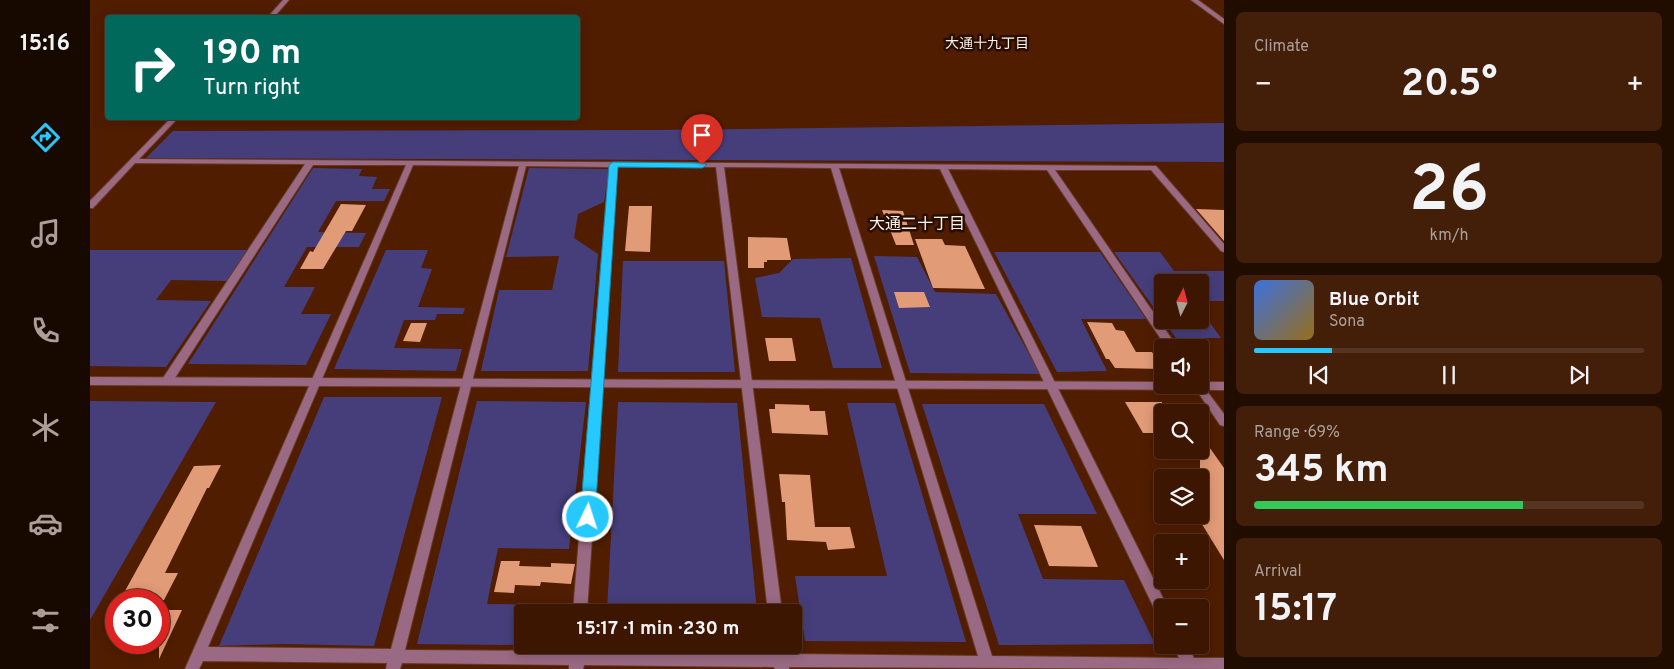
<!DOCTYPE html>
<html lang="en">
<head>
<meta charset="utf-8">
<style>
	:root { --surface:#3c1600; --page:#431f0a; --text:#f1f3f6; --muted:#ac9f99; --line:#553522; --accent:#25c9fe }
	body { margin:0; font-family:Overpass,"Noto Sans JP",sans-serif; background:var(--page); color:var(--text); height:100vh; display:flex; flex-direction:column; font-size:19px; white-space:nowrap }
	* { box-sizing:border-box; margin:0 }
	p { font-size:16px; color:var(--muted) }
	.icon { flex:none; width:28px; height:28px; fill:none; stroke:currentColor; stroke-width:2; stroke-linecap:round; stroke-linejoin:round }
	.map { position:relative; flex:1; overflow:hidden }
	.drawer { display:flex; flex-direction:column; gap:12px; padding:12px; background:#210c00; width:450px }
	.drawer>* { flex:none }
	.hud { position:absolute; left:15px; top:15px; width:475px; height:105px; border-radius:5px; box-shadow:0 2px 12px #0003,0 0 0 1px var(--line); background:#00695c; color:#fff; overflow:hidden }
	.needle { width:32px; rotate:6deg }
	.fabs { position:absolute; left:1064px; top:274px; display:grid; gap:10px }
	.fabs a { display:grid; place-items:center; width:55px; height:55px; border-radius:5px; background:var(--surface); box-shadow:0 2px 12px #0003,0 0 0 1px var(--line); font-size:25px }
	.speed { position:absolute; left:15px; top:589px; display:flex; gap:10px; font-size:25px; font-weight:700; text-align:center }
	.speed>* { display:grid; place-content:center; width:65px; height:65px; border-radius:50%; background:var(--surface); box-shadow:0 2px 12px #0003,0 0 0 1px var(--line); line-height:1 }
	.speed .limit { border:8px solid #d22; background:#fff; color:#111 }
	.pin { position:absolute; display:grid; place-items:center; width:42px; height:42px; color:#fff; margin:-51px -21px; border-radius:50% 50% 50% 0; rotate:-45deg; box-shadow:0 0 5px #0007 }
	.pin .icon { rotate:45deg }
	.me { position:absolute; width:55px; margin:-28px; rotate:4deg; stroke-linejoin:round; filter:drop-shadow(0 0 4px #0008) }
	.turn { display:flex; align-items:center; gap:18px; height:105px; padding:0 15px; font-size:22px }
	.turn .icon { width:65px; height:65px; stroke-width:2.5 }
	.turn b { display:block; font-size:35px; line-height:42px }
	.big { font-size:38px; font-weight:700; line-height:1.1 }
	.drawer .widget { flex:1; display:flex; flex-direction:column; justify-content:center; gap:8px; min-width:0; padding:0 18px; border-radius:8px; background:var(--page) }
	.drawer .dial { align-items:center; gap:0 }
	.dial b { font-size:65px; line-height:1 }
	.song { display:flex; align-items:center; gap:15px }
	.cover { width:60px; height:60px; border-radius:8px; background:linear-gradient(135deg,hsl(220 70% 55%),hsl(40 70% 35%)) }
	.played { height:5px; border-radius:2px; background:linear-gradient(90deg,var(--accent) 20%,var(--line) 20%) }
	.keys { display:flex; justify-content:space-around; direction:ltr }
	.heat { display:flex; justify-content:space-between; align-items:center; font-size:28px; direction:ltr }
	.charge { height:8px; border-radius:4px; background:linear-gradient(90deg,#34c759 69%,var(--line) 0) }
	.trip { position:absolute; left:424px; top:604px; width:288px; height:50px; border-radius:5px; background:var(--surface); box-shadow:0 2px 12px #0003,0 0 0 1px var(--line); font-weight:700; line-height:50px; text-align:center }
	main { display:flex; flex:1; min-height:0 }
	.dock { display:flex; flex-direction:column; width:90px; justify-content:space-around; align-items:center; background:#180900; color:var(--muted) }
	.dock .icon { width:35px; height:35px }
	.dock .selected { color:var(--accent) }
	.dock b { font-size:22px; color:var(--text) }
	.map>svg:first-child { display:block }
	.green { fill:#463e7a }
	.building { fill:#e29b77 }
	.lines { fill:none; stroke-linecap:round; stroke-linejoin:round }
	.minor-casing { stroke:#683b21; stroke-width:2 }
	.tertiary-casing { stroke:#683b21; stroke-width:2 }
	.minor { fill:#9a6983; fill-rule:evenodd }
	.tertiary { fill:#9a6983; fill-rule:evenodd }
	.route { fill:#25c9fe; stroke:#1883a5 }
	.labels { text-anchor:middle; stroke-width:5; stroke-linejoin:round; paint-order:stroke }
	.far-neighbourhood-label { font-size:14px; fill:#faf2ed; stroke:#2a0d01 }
	.neighbourhood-label { font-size:16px; fill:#faf2ed; stroke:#2a0d01 }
</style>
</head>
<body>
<main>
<nav class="dock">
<b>15:16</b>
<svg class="icon selected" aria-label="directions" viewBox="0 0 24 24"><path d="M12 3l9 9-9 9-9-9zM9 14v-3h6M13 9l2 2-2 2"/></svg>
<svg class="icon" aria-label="music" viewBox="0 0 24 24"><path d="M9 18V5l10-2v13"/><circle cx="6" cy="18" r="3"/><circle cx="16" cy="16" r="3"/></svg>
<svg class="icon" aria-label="phone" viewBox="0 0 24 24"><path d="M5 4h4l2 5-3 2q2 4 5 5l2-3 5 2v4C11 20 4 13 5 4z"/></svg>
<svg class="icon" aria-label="climate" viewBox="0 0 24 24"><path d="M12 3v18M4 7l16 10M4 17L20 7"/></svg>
<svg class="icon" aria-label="car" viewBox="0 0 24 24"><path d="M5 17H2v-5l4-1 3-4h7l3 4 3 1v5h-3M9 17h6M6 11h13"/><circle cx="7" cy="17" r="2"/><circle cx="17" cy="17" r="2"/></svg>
<svg class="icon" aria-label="filters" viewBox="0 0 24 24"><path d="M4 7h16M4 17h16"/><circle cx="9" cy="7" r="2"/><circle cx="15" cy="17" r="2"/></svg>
</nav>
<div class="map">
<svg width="1134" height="669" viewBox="0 0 1134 669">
	<rect width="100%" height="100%" fill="#501d00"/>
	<g class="green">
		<polygon points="1134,123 1134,162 56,158 83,131 564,130"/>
		<polygon points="223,168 272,169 269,176 287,177 282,189 300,189 294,201 246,201 228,232 276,233 269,247 217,247 194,287 225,287 211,314 241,314 216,365 98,364"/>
		<polygon points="439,168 519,169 514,202 488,214 484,238 508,254 498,371 391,371 409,290 462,290 469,256 416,257"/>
		<polygon points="0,250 158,250 138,281 81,280 66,300 121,301 76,367 0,366"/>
		<polygon points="296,250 338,250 331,268 342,269 328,307 375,308 373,314 347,314 345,320 314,320 304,348 372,349 366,371 244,369"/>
		<polygon points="904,252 1010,252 1056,319 991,319 1017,371 967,372"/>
		<polygon points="1024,252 1070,252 1084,271 1134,271 1134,301 1110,301 1110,282 1072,282 1072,319"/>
		<polygon points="784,256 827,257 845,292 906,294 950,374 820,373"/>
		<polygon points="761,258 792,368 743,368 730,318 672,317 665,278 689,273 703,259"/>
		<polygon points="533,261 634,261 645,372 528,372"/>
		<polygon points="1110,309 1131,338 1086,338 1073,320 1110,320"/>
		<polygon points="234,397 352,397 284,646 193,644 129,646"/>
		<polygon points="0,401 126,402 0,620"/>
		<polygon points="387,401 496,402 479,549 408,548 397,604 481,605 480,612 432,612 432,645 327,644"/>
		<polygon points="528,402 647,403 667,612 517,612"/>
		<polygon points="757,403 805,403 876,642 715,641 705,576 797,576"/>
		<polygon points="832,404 954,404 1007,514 928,514 953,579 1034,580 1065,644 909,645"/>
	</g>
	<g class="building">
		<polygon points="251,204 276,205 262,231 256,231 233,269 210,269 220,251 223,252"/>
		<polygon points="539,206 562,206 560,252 535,251"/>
		<polygon points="1106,209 1134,210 1134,241"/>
		<polygon points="792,210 813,211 824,245 806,245"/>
		<polygon points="658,237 697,238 701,260 677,260 677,262 674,262 674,268 658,268"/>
		<polygon points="825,239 852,239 855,245 875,246 895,289 843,288"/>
		<polygon points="804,292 834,292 840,307 809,308"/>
		<polygon points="997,322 1022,323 1026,330 1034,331 1046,352 1062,352 1072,369 1025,368 1019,359 1016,359"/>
		<polygon points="321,323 337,323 330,342 313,341"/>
		<polygon points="675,338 702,338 706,361 679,361"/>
		<polygon points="1035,402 1072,402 1072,433 1053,433"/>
		<polygon points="685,404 719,405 720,411 735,411 738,435 682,433 679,409 685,409"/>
		<polygon points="1110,434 1134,468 1134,560 1110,521"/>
		<polygon points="131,465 119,488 117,488 75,573 88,573 74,600 30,600 104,466"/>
		<polygon points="689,474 720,475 725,527 760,527 765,548 738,550 736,542 697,540 695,502 692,502"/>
		<polygon points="944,525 991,526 1008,567 959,566"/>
		<polygon points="411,561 430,561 429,566 461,567 461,563 485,564 481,584 451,582 450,586 425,585 424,593 404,592"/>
		<polygon points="69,610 92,610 69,659"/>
	</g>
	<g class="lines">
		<g class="minor-casing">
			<g id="minor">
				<polygon points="193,0 199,0 183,18 177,18"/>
				<polygon points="1101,0 1108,0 1134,19 1134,24"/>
				<path d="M81,118H88L49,159L1066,166L1134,244V252L1131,251L1061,170H965L1088,348H1077L957,170L858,169L1077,606L1078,608H1072V616L1067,614L850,169L749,168L902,656L1089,658L1083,645H1097L1104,658H1134V669L699,667V669H685L684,667L494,665L493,669H479V665L312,663L310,669H296L297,663L113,661L109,669H95L316,165H223L81,384H73L72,381L73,378L215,164L45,163L3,208H0V201ZM323,165L429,166L301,649L118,647ZM436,166L519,167L483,612H497L527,167H626L678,612H692L634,167L741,168L888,656L697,654L696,645H682L683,653L495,651V645H481L480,651L315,650Z"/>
				<polygon points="1110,382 1134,414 1134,426 1130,425 1103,385 1110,385"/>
			</g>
		</g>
		<g class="tertiary-casing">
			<polygon id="tertiary" points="0,377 1072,382 1072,385 1110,385 1110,382 1134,382 1134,390 0,385"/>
		</g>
		<use href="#minor" class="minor"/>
		<use href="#tertiary" class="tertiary"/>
	</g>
	<polygon class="route" points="523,162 612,163 617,165 612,168 528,167 505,517 503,521 498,523 492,521 490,517 519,165"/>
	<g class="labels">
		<g class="far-neighbourhood-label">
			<text x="897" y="48">大通十九丁目</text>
		</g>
		<g class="neighbourhood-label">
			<text x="827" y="229">大通二十丁目</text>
		</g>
	</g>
</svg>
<div class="fabs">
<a><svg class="needle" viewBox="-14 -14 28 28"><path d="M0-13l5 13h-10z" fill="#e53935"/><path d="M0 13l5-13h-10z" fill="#ac9f99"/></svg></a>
<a><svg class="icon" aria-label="sound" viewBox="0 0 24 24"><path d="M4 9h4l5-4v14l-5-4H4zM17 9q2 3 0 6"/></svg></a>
<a><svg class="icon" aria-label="search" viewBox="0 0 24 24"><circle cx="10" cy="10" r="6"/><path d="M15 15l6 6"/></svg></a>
<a><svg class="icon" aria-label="layers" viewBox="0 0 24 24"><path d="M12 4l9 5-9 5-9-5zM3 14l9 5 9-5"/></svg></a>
<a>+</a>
<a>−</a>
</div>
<div class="speed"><div class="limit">30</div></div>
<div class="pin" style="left:612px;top:165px;background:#d93025"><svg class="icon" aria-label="arrive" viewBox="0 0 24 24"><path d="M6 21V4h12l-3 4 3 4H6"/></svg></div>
<svg class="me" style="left:498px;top:517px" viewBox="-20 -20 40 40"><circle r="17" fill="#25c9fe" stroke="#fff" stroke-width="3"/><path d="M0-11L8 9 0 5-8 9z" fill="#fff"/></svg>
<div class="trip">15:17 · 1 min · 230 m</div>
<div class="hud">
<div class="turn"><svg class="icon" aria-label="right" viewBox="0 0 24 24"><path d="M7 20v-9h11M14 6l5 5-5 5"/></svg><div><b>190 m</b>Turn right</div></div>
</div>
</div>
<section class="drawer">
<div class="widget"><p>Climate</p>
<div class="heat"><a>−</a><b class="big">20.5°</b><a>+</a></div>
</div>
<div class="widget dial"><b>26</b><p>km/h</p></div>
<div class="widget">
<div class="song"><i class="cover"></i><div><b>Blue Orbit</b><p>Sona</p></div></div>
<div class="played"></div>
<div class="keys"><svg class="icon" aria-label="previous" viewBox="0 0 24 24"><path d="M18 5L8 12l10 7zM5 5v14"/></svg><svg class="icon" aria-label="pause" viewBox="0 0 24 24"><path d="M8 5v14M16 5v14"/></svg><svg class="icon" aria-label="next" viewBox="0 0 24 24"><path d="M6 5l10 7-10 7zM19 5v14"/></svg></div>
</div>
<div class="widget"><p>Range · 69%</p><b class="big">345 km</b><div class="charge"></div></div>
<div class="widget"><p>Arrival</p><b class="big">15:17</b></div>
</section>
</main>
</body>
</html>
